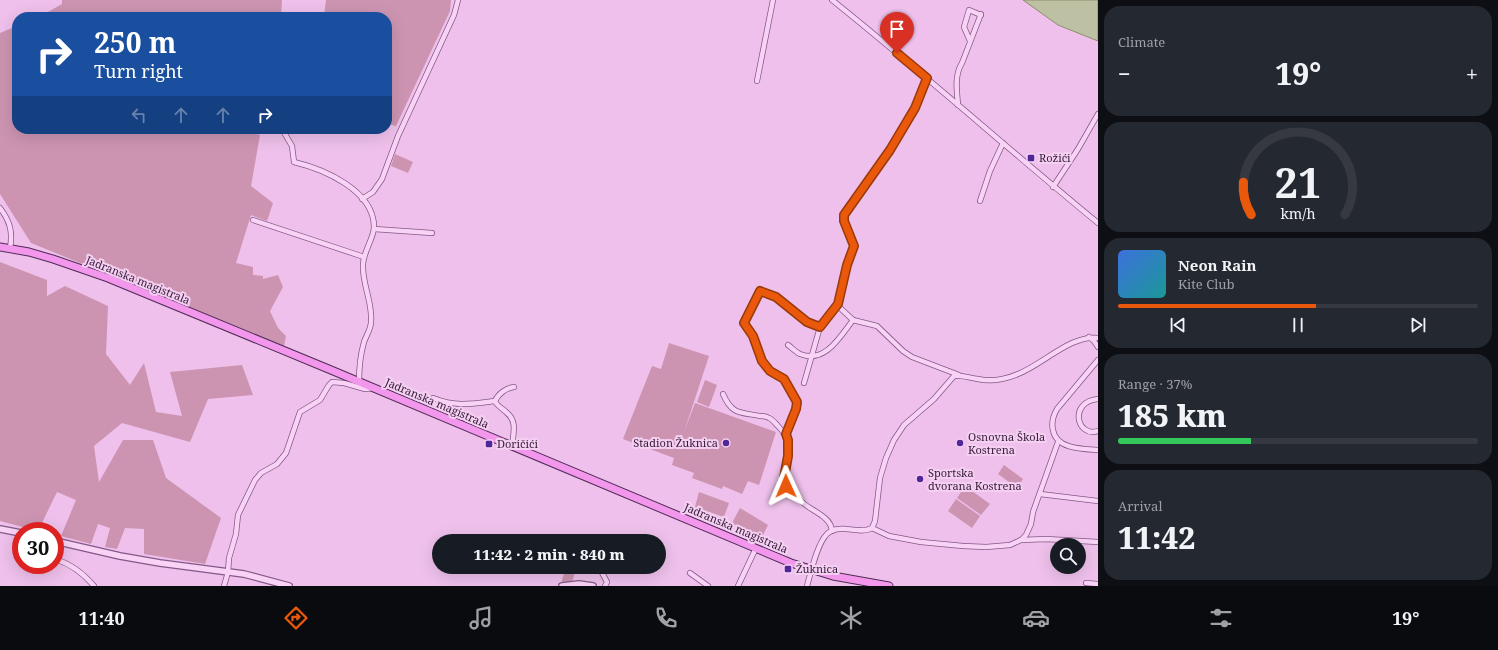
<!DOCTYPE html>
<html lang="en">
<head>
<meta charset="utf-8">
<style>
	:root { --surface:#171b24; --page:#242831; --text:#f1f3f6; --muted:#9ea1a6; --line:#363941; --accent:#ea580c }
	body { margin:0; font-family:"Noto Serif",serif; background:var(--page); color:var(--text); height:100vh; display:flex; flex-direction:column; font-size:15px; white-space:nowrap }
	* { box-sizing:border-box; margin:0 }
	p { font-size:13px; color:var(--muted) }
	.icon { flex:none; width:22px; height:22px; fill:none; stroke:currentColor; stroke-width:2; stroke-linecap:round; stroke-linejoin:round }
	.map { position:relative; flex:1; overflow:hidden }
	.panel { display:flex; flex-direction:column; gap:6px; padding:6px; background:#0d0f14; width:400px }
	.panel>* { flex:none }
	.hud { position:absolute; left:12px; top:12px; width:380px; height:122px; border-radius:16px; box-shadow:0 4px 16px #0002; background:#1a4fa0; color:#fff; overflow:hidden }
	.controls { position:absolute; left:1050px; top:538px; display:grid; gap:8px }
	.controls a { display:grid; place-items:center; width:36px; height:36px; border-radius:50%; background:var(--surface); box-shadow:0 4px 16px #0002; font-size:20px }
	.speed { position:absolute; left:12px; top:522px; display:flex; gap:8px; font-size:20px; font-weight:700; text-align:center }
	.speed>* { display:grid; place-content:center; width:52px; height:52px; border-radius:50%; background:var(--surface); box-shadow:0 4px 16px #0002; line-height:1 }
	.speed .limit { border:6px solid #d22; background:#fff; color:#111 }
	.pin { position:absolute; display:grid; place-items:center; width:34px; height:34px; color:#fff; margin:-41px -17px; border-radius:50% 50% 50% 0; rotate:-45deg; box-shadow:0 0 4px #0007 }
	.pin .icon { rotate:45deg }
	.me { position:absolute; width:44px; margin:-22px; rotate:359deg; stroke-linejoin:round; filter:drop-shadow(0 0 3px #0008) }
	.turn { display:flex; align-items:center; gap:14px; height:84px; padding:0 16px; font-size:18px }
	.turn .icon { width:52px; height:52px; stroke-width:2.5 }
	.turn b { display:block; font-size:28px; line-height:34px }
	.lanes { display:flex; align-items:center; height:38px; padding:0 16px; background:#0003; justify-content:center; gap:20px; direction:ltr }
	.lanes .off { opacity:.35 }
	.big { font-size:30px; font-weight:800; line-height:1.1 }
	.panel .card { flex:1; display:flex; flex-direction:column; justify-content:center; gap:6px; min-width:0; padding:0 14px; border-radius:16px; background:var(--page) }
	.panel .dial { align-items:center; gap:0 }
	.dial svg { height:104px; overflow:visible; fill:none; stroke:var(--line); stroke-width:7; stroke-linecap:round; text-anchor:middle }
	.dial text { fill:var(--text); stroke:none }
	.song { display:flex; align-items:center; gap:12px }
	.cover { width:48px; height:48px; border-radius:6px; background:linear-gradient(135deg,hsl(220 70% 55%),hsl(180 70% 35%)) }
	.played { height:4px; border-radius:2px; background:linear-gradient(90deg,var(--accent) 55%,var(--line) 55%) }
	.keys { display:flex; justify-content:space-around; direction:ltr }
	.heat { display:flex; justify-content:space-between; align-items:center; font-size:22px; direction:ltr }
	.charge { height:6px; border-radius:3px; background:linear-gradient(90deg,#34c759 37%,var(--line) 0) }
	.trip { position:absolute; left:432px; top:534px; width:234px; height:40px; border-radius:20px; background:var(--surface); box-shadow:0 4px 16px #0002; font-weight:800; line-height:40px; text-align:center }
	.tabs { display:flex; height:64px; justify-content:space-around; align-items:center; background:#090b0e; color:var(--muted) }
	.tabs .icon { width:28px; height:28px }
	.tabs .current { color:var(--accent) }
	.tabs b { font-size:18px; color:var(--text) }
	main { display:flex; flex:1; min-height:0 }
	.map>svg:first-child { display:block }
	.green { fill:#cc94b1 }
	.water { fill:#bec0a3; stroke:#8a8e6a }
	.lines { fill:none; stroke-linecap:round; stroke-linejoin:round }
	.minor-casing { stroke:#835887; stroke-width:6 }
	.tertiary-casing { stroke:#835887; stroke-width:8 }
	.primary-casing { stroke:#4e2c55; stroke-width:9 }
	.minor { stroke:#f9d3f6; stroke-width:4.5 }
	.tertiary { stroke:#f9d3f6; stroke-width:5.5 }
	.primary { stroke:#f397ed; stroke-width:7 }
	.route-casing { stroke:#983908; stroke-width:10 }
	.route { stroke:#ea580c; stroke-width:7 }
	.poi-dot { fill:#4f2797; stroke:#f6d0f3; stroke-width:1.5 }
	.labels { text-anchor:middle; stroke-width:4; stroke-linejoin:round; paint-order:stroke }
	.poi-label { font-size:11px; fill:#331c37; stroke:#f6d0f3; text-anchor:start }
	.street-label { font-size:11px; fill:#331c37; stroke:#f6d0f3 }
</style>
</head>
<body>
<main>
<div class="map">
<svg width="1098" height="586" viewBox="0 0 1098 586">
	<rect width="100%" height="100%" fill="#eec0eb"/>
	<g class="green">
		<polygon points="62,0 282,0 281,17 39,17 62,4"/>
		<polygon points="326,0 451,0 450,11 396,126 387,124 387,17 324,17"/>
		<polygon points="17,26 17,129 239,129 260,135 251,186 273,203 267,221 251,215 236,263 253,267 253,275 263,276 263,279 278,275 283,287 270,311 278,328 286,336 284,346 31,243 0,194 0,33"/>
		<polygon points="395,154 413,162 408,173 391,166"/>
		<polygon points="0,262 47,280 47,296 65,286 108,306 106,354 130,385 144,363 156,412 182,416 170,372 242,365 253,395 208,399 190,442 122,423 94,446 99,482 123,440 153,440 166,478 221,518 205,564 144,554 144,529 125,528 117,549 105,547 110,528 98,524 91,544 61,536 76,500 57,492 38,531 0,521"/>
		<polygon points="669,343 709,356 684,432 695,403 776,432 759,485 748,481 742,494 723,486 722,489 692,478 694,473 672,465 674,458 623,439 652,366 661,369"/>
		<polygon points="705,380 717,385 709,407 697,402"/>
		<polygon points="1004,465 1023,479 1017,488 998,474"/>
		<polygon points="965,486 990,504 981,515 957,498"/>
		<polygon points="699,492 729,503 724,517 695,507"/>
		<polygon points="956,499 980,516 972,528 948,511"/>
		<polygon points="740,508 768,525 761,539 732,523"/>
		<polygon points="566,567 577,567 572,582 562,582 562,580"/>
	</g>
	<polygon class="water" points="1023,0 1098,0 1098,41 1058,25"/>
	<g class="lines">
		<g class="minor-casing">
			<g id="minor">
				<path d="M832,0C922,72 1008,149 1098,223"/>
				<polyline points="970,41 964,27 969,10 981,15"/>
				<polyline points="757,81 773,0"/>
				<path d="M958,105C957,91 954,76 962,63L981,14"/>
				<path d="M282,129L292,146L294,162C323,169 374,190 374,227C374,238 363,252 363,265C362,284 373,303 371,322C371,329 366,336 364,342C360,356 359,368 359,382"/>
				<polyline points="1053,187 1078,149 1098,114"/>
				<polyline points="362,199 373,192 382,179 398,136 454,15 458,0"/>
				<polyline points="980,201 990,171 1003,143"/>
				<path d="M0,208C10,221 13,232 10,248"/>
				<polyline points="253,220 364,257"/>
				<polyline points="374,229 432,233"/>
				<polyline points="837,305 853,320 877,326 903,351 912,357 959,375"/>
				<polyline points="1089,337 1094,341 1098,347"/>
				<path d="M788,345C792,348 796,352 800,354C825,364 840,337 853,320"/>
				<path d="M1098,360L1057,409C1053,416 1051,422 1053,430C1056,449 1082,449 1098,450"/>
				<polyline points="804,383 820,327"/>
				<path d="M723,394C732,415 740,412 760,416C762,416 766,416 769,418C772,419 775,423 778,426C800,448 775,470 787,486C791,492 797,498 802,502C811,511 831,516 832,531"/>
				<path d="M433,398C456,407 471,404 495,401"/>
				<path d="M1098,399C1068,402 1077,438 1098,431"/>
				<path d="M785,436C787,424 796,414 797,402L783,379L770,371L762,361L753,335L744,323L760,291L776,297L807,322L820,327L838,304L847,265L854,246L844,221V215L890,150L915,108L927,78"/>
				<path d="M512,447C513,434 518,421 506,412C502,408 497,406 495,401C498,394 506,388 514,387"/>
				<polyline points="1040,494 1098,501"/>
				<polyline points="872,528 889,536 921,542 963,546 986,547 1010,545 1021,540 1026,535 1031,524 1033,512 1058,442"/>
				<polyline points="1021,540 1046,539 1098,542"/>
				<path d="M55,559C71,564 83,573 94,586"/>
				<polyline points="599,567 607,582 605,586"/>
				<polyline points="690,573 708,586"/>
				<polyline points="1086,583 1098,584"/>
				<polyline points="224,586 228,572 229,558 236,534 238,515 255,480 261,473 277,464 286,453 300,412 320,400 329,385 332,382 344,383 365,389 373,388"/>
				<polyline points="738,586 756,548"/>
				<path d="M807,586C811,572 817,544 827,534C832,529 841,528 847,529C855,530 865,532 872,528L875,521L880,478L886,458L894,440L904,425L934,399L954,376C963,375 969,378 978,379C991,382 1006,379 1018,374C1042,365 1072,334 1098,338"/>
			</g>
		</g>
		<g class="tertiary-casing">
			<g id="tertiary">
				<polyline points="0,529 21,533"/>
				<polyline points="55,541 120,556 160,563 244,574 289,586"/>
				<polyline points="562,586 579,584 593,586"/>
			</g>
		</g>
		<g class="primary-casing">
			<polyline id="primary" points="0,247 29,252 53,259 108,278 331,370 791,563 833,576 889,586"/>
		</g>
		<use href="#minor" class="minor"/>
		<use href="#tertiary" class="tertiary"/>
		<use href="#primary" class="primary"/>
	</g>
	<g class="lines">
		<g class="route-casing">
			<polyline id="route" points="786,486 784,478 788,456 788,440 786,434 796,409 797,402 784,379 770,371 762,361 753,336 744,323 760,291 776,297 807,322 820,327 838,304 847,265 854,246 844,221 844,215 890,150 915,108 927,78 897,53"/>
		</g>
		<use href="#route" class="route"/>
	</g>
	<g class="poi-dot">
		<rect x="1027" y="154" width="8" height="8" rx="2"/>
		<circle cx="726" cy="443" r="4"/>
		<circle cx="960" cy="443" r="4"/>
		<rect x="485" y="440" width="8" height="8" rx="2"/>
		<circle cx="920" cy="479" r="4"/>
		<rect x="784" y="565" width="8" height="8" rx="2"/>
	</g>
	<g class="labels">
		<g class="poi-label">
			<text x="1039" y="162">Rožići</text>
			<text x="968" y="441">Osnovna Škola<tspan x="968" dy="13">Kostrena</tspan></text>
			<text x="718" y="447" text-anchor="end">Stadion Žuknica</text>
			<text x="497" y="448">Doričići</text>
			<text x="928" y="477">Sportska<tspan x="928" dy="13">dvorana Kostrena</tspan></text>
			<text x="796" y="573">Žuknica</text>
		</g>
		<g class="street-label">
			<text transform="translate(138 280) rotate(22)" y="4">Jadranska magistrala</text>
			<text transform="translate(437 403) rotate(23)" y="4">Jadranska magistrala</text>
			<text transform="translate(736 528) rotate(23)" y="4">Jadranska magistrala</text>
		</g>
	</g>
</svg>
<div class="controls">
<a><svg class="icon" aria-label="search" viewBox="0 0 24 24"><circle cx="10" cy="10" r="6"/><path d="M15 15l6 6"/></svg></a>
</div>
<div class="speed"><div class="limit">30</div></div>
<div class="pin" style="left:897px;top:53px;background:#d93025"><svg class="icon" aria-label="arrive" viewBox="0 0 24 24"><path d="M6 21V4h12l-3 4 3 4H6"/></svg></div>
<svg class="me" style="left:786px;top:486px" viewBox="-20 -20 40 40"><path d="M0-17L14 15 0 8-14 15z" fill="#ea580c" stroke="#fff" stroke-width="4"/></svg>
<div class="trip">11:42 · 2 min · 840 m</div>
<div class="hud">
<div class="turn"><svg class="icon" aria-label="right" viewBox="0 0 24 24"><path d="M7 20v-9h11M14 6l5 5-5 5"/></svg><div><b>250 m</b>Turn right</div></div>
<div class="lanes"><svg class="icon off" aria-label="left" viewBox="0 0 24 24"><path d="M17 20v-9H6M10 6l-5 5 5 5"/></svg><svg class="icon off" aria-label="ahead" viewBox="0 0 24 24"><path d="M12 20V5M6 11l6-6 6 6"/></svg><svg class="icon off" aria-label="ahead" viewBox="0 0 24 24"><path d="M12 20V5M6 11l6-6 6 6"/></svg><svg class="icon" aria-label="right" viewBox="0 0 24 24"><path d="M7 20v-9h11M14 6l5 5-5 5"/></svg></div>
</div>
</div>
<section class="panel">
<div class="card"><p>Climate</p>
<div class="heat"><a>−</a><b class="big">19°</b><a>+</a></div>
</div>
<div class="card dial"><svg viewBox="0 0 100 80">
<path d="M14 69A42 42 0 1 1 86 69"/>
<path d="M14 69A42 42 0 0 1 8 44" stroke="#ea580c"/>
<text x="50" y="56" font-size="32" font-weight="700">21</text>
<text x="50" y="72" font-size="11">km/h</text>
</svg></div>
<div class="card">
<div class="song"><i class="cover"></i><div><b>Neon Rain</b><p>Kite Club</p></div></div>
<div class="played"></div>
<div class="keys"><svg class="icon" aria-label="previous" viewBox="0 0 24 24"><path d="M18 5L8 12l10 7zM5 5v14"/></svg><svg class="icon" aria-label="pause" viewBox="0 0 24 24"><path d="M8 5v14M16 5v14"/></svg><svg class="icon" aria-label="next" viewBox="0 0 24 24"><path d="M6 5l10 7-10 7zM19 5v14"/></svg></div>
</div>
<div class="card"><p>Range · 37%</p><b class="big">185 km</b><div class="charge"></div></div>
<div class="card"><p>Arrival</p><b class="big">11:42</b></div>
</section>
</main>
<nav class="tabs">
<b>11:40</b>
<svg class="icon current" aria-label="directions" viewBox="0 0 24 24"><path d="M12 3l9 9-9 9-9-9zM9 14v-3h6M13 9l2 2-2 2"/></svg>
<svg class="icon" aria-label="music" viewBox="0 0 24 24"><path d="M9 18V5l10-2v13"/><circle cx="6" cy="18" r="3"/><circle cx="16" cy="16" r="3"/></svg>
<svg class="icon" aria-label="phone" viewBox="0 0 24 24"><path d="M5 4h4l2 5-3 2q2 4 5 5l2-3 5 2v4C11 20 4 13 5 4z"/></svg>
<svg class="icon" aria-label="climate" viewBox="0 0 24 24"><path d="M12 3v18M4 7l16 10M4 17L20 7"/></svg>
<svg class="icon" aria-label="car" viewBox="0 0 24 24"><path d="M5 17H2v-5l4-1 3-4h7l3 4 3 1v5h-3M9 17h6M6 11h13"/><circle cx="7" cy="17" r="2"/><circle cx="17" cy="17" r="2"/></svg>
<svg class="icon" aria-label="filters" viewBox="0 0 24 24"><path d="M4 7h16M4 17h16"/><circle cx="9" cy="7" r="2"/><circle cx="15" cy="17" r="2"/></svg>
<b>19°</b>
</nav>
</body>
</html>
